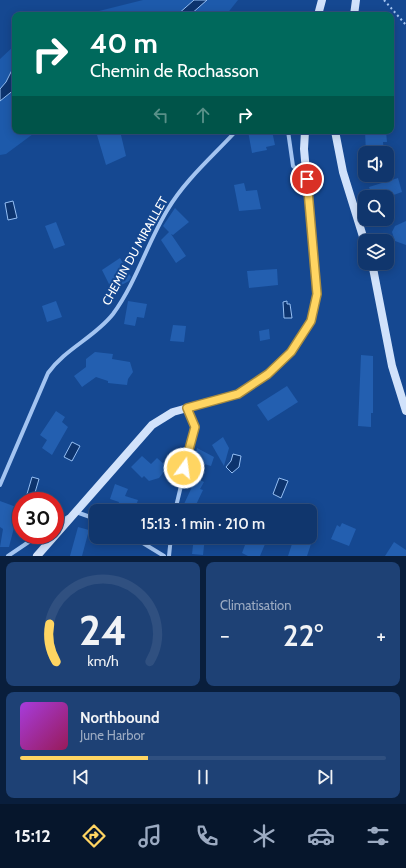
<!DOCTYPE html>
<html lang="fr">
<head>
<meta charset="utf-8">
<style>
	:root { --surface:#10366d; --page:#1e4175; --text:#f1f3f6; --muted:#9cabc2; --line:#305080; --accent:#ffd562 }
	body { margin:0; font-family:Cabin,sans-serif; background:var(--page); color:var(--text); height:100vh; display:flex; flex-direction:column; font-size:15px; white-space:nowrap }
	* { box-sizing:border-box; margin:0 }
	p { font-size:13px; color:var(--muted) }
	.icon { flex:none; width:22px; height:22px; fill:none; stroke:currentColor; stroke-width:2; stroke-linecap:round; stroke-linejoin:round }
	.map { position:relative; height:556px; overflow:hidden }
	.side { display:flex; flex-direction:column; gap:6px; padding:6px; background:#091e3c; flex:1 }
	.side>* { flex:none }
	.hud { position:absolute; left:12px; top:12px; width:382px; height:122px; border-radius:8px; box-shadow:0 2px 10px #0003,0 0 0 1px var(--line); background:#00695c; color:#fff; overflow:hidden }
	.fabs { position:absolute; left:358px; top:146px; display:grid; gap:8px }
	.fabs a { display:grid; place-items:center; width:36px; height:36px; border-radius:8px; background:var(--surface); box-shadow:0 2px 10px #0003,0 0 0 1px var(--line); font-size:20px }
	.speed { position:absolute; left:12px; top:492px; display:flex; gap:8px; font-size:20px; font-weight:700; text-align:center }
	.speed>* { display:grid; place-content:center; width:52px; height:52px; border-radius:50%; background:var(--surface); box-shadow:0 2px 10px #0003,0 0 0 1px var(--line); line-height:1 }
	.speed .limit { border:6px solid #d22; background:#fff; color:#111 }
	.pin { position:absolute; display:grid; place-items:center; width:34px; height:34px; color:#fff; margin:-17px; border:2px solid #fff; border-radius:50%; box-shadow:0 1px 4px #0007 }
	.me { position:absolute; width:44px; margin:-22px; rotate:14deg; stroke-linejoin:round; filter:drop-shadow(0 0 3px #0008) }
	.turn { display:flex; align-items:center; gap:14px; height:84px; padding:0 12px; font-size:18px }
	.turn .icon { width:52px; height:52px; stroke-width:2.5 }
	.turn b { display:block; font-size:28px; line-height:34px }
	.lanes { display:flex; align-items:center; height:38px; padding:0 12px; background:#0003; justify-content:center; gap:20px; direction:ltr }
	.lanes .off { opacity:.35 }
	.big { font-size:30px; font-weight:600; line-height:1.1 }
	.side .card { flex:1; display:flex; flex-direction:column; justify-content:center; gap:6px; min-width:0; padding:0 14px; border-radius:8px; background:var(--page) }
	.side .dial { align-items:center; gap:0 }
	.dial svg { height:104px; overflow:visible; fill:none; stroke:var(--line); stroke-width:7; stroke-linecap:round; text-anchor:middle }
	.dial text { fill:var(--text); stroke:none }
	.song { display:flex; align-items:center; gap:12px }
	.cover { width:48px; height:48px; border-radius:6px; background:linear-gradient(135deg,hsl(280 70% 55%),hsl(330 70% 35%)) }
	.played { height:4px; border-radius:2px; background:linear-gradient(90deg,var(--accent) 35%,var(--line) 35%) }
	.keys { display:flex; justify-content:space-around; direction:ltr }
	.heat { display:flex; justify-content:space-between; align-items:center; font-size:22px; direction:ltr }
	.side .tiles { flex:1; display:grid; gap:6px; grid-template-columns:1fr 1fr }
	.card:last-child { grid-column:span 2 }
	.trip { position:absolute; left:89px; top:504px; width:228px; height:40px; border-radius:8px; background:var(--surface); box-shadow:0 2px 10px #0003,0 0 0 1px var(--line); font-weight:600; line-height:40px; text-align:center }
	.tabs { display:flex; height:64px; justify-content:space-around; align-items:center; background:#06162c; color:var(--muted) }
	.tabs .icon { width:28px; height:28px }
	.tabs .selected { color:var(--accent) }
	.tabs b { font-size:18px; color:var(--text) }
	.map>svg:first-child { display:block }
	.green { fill:#1d5aab }
	.water { fill:#0d346e; stroke:#95bff4 }
	.building { fill:#235fb0 }
	.lines { fill:none; stroke-linecap:round; stroke-linejoin:round }
	.path { stroke:#a3c4f1; stroke-width:2; stroke-dasharray:2 3; stroke-linecap:butt }
	.street { stroke:#a3c4f1; stroke-width:4 }
	.secondary { stroke:#d1e2fb; stroke-width:8 }
	.route-casing { stroke:#a68a40; stroke-width:10 }
	.route { stroke:#ffd562; stroke-width:7 }
	.labels { text-anchor:middle; stroke-width:4; stroke-linejoin:round; paint-order:stroke }
	.street-label { font-size:12px; fill:#fff; stroke:#154891 }
</style>
</head>
<body>
<div class="map">
<svg width="406" height="556" viewBox="0 0 406 556">
	<rect width="100%" height="100%" fill="#154891"/>
	<g class="green">
		<polygon points="143,0 238,0 226,15 83,15"/>
		<polygon points="15,45 15,131 37,131 6,154 0,155 0,59"/>
	</g>
	<g class="water">
		<polygon points="194,0 207,0 190,15 177,15"/>
		<polygon points="15,64 15,89 0,101 0,89 6,82"/>
		<polygon points="13,201 17,218 8,220 5,203"/>
		<polygon points="287,301 287,304 290,304 292,318 284,318 283,302"/>
		<polygon points="72,442 80,446 72,461 64,457"/>
		<polygon points="233,454 241,456 239,467 232,473 226,467 231,461"/>
		<polygon points="32,477 39,479 34,496 27,494"/>
		<polygon points="279,478 288,481 281,498 273,494"/>
	</g>
	<g class="building">
		<polygon points="101,131 120,131 126,156 106,165 97,135 101,134"/>
		<polygon points="248,131 272,131 275,145 266,147 267,150 252,153"/>
		<polygon points="365,131 386,131 387,142 383,142 384,153 366,153"/>
		<polygon points="398,178 402,192 388,197 372,197 369,187"/>
		<polygon points="244,183 246,191 257,190 261,209 239,211 234,185"/>
		<polygon points="175,208 189,222 173,235 171,234 186,256 176,263 161,240 169,232 163,226"/>
		<polygon points="406,221 406,245 395,241 392,232 395,226"/>
		<polygon points="56,222 65,245 54,249 45,226"/>
		<polygon points="120,258 131,277 129,281 112,290 102,270"/>
		<polygon points="277,269 278,285 249,288 247,271"/>
		<polygon points="56,301 62,317 47,322 42,306"/>
		<polygon points="128,301 147,304 144,318 137,317 135,326 124,324"/>
		<polygon points="173,325 186,326 184,342 170,341"/>
		<polygon points="269,329 270,339 260,341 259,331"/>
		<polygon points="95,352 113,354 112,359 130,362 133,372 128,379 127,385 108,383 108,381 96,377 82,387 74,376 86,367 86,359"/>
		<polygon points="361,355 373,356 373,413 371,413 371,427 358,426"/>
		<polygon points="287,386 298,402 268,421 257,405"/>
		<polygon points="56,411 65,417 62,422 68,427 52,455 42,448 47,440 40,435"/>
		<polygon points="223,437 229,448 224,466 212,445"/>
		<polygon points="197,448 214,457 211,466 194,461"/>
		<polygon points="142,456 151,464 157,458 166,466 166,469 159,478 149,481 144,476 142,478 131,467"/>
		<polygon points="188,474 204,482 200,489 203,490 194,509 184,504 192,487 185,483"/>
		<polygon points="115,484 128,489 125,496 138,500 134,511 116,511 119,502 110,499"/>
		<polygon points="0,501 19,508 9,547 0,547 3,529 0,527"/>
		<polygon points="342,523 356,529 349,546 331,539 337,525 340,527"/>
		<polygon points="78,527 89,530 82,556 70,556"/>
		<polygon points="194,537 205,537 203,555 192,554"/>
		<polygon points="248,537 268,537 260,556 248,556 242,553"/>
		<polygon points="294,538 311,544 307,556 288,556"/>
		<polygon points="394,542 406,550 406,556 385,556"/>
	</g>
	<g class="lines">
		<polyline class="path" points="384,0 406,25"/>
		<g class="street">
			<polyline points="288,131 293,166 305,177"/>
			<path d="M0,485L48,373C65,349 95,337 113,314C137,281 147,243 168,209C185,180 213,156 236,131"/>
			<polyline points="175,511 195,427 187,408"/>
			<polyline points="76,512 96,519"/>
			<polyline points="55,525 68,517"/>
			<polyline points="133,537 164,556"/>
			<polyline points="8,556 39,535"/>
			<polyline points="169,556 171,537"/>
		</g>
		<g class="secondary">
			<polyline points="318,15 322,0"/>
			<polyline points="354,15 356,0"/>
			<polyline points="335,131 343,172 365,243"/>
			<polyline points="372,263 392,366 406,411"/>
			<polyline points="37,556 152,425 173,412 238,394 268,374 291,352 311,321 317,294 304,149 305,131"/>
		</g>
	</g>
	<g class="lines">
		<g class="route-casing">
			<polyline id="route" points="184,468 195,427 187,408 238,394 268,374 291,352 311,321 317,294 307,179"/>
		</g>
		<use href="#route" class="route"/>
	</g>
	<g class="labels">
		<g class="street-label">
			<text transform="translate(135 251) rotate(-61)" y="4">CHEMIN DU MIRAILLET</text>
		</g>
	</g>
</svg>
<div class="fabs">
<a><svg class="icon" aria-label="sound" viewBox="0 0 24 24"><path d="M4 9h4l5-4v14l-5-4H4zM17 9q2 3 0 6"/></svg></a>
<a><svg class="icon" aria-label="search" viewBox="0 0 24 24"><circle cx="10" cy="10" r="6"/><path d="M15 15l6 6"/></svg></a>
<a><svg class="icon" aria-label="layers" viewBox="0 0 24 24"><path d="M12 4l9 5-9 5-9-5zM3 14l9 5 9-5"/></svg></a>
</div>
<div class="speed"><div class="limit">30</div></div>
<div class="pin" style="left:307px;top:179px;background:#d93025"><svg class="icon" aria-label="arrive" viewBox="0 0 24 24"><path d="M6 21V4h12l-3 4 3 4H6"/></svg></div>
<svg class="me" style="left:184px;top:468px" viewBox="-20 -20 40 40"><circle r="17" fill="#ffd562" stroke="#fff" stroke-width="3"/><path d="M0-11L8 9 0 5-8 9z" fill="#fff"/></svg>
<div class="trip">15:13 · 1 min · 210 m</div>
<div class="hud">
<div class="turn"><svg class="icon" aria-label="right" viewBox="0 0 24 24"><path d="M7 20v-9h11M14 6l5 5-5 5"/></svg><div><b>40 m</b>Chemin de Rochasson</div></div>
<div class="lanes"><svg class="icon off" aria-label="left" viewBox="0 0 24 24"><path d="M17 20v-9H6M10 6l-5 5 5 5"/></svg><svg class="icon off" aria-label="ahead" viewBox="0 0 24 24"><path d="M12 20V5M6 11l6-6 6 6"/></svg><svg class="icon" aria-label="right" viewBox="0 0 24 24"><path d="M7 20v-9h11M14 6l5 5-5 5"/></svg></div>
</div>
</div>
<section class="side">
<div class="tiles">
<div class="card dial"><svg viewBox="0 0 100 80">
<path d="M14 69A42 42 0 1 1 86 69"/>
<path d="M14 69A42 42 0 0 1 9 40" stroke="#ffd562"/>
<text x="50" y="56" font-size="32" font-weight="700">24</text>
<text x="50" y="72" font-size="11">km/h</text>
</svg></div>
<div class="card"><p>Climatisation</p>
<div class="heat"><a>−</a><b class="big">22°</b><a>+</a></div>
</div>
<div class="card">
<div class="song"><i class="cover"></i><div><b>Northbound</b><p>June Harbor</p></div></div>
<div class="played"></div>
<div class="keys"><svg class="icon" aria-label="previous" viewBox="0 0 24 24"><path d="M18 5L8 12l10 7zM5 5v14"/></svg><svg class="icon" aria-label="pause" viewBox="0 0 24 24"><path d="M8 5v14M16 5v14"/></svg><svg class="icon" aria-label="next" viewBox="0 0 24 24"><path d="M6 5l10 7-10 7zM19 5v14"/></svg></div>
</div>
</div>
</section>
<nav class="tabs">
<b>15:12</b>
<svg class="icon selected" aria-label="directions" viewBox="0 0 24 24"><path d="M12 3l9 9-9 9-9-9zM9 14v-3h6M13 9l2 2-2 2"/></svg>
<svg class="icon" aria-label="music" viewBox="0 0 24 24"><path d="M9 18V5l10-2v13"/><circle cx="6" cy="18" r="3"/><circle cx="16" cy="16" r="3"/></svg>
<svg class="icon" aria-label="phone" viewBox="0 0 24 24"><path d="M5 4h4l2 5-3 2q2 4 5 5l2-3 5 2v4C11 20 4 13 5 4z"/></svg>
<svg class="icon" aria-label="climate" viewBox="0 0 24 24"><path d="M12 3v18M4 7l16 10M4 17L20 7"/></svg>
<svg class="icon" aria-label="car" viewBox="0 0 24 24"><path d="M5 17H2v-5l4-1 3-4h7l3 4 3 1v5h-3M9 17h6M6 11h13"/><circle cx="7" cy="17" r="2"/><circle cx="17" cy="17" r="2"/></svg>
<svg class="icon" aria-label="filters" viewBox="0 0 24 24"><path d="M4 7h16M4 17h16"/><circle cx="9" cy="7" r="2"/><circle cx="15" cy="17" r="2"/></svg>
</nav>
</body>
</html>
